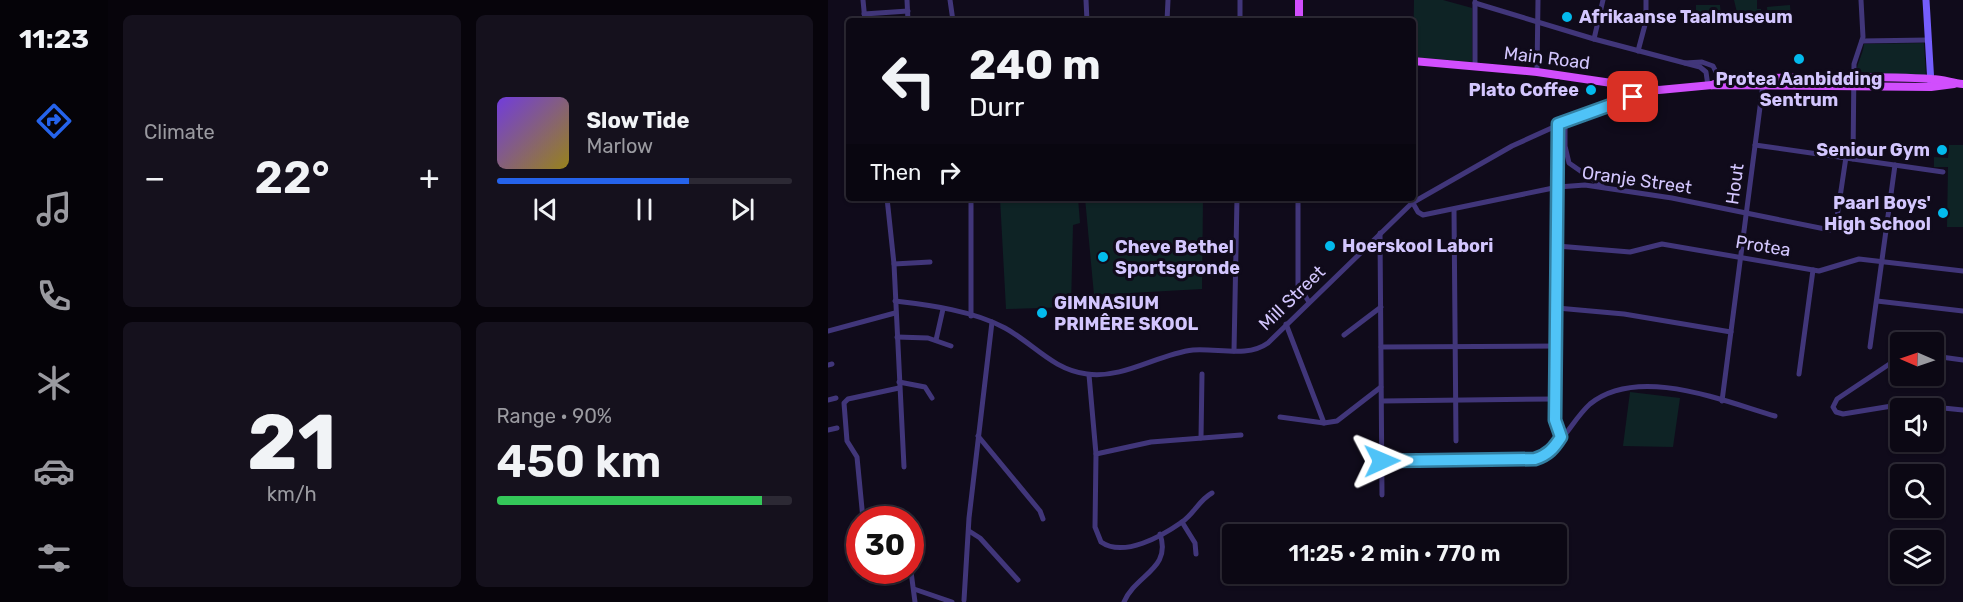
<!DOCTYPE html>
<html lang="en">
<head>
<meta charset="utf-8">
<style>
	:root { --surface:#0c0814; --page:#15111d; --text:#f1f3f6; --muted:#9a9aa0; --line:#2c2934; --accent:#2563eb }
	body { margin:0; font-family:Rubik,sans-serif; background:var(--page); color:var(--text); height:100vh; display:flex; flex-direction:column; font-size:22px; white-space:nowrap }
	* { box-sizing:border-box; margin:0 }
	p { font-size:20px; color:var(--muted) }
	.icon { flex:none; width:33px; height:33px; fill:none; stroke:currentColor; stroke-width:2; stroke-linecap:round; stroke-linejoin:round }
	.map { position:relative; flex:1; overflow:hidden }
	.drawer { display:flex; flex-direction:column; gap:15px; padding:15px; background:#07040b; width:720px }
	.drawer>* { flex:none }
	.guide { position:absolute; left:18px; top:18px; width:570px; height:183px; border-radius:6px; box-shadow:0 2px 4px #0004,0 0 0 2px var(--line); background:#0c0814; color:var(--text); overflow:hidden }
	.needle { width:39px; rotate:272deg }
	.fabs { position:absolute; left:1062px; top:332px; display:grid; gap:12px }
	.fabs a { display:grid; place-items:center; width:54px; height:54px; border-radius:6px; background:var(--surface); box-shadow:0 2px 4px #0004,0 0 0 2px var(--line); font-size:30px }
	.speed { position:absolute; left:18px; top:506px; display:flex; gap:12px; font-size:30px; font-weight:700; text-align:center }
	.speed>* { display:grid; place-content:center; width:78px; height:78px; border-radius:50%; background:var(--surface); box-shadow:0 2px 4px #0004,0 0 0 2px var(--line); line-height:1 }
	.speed .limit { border:9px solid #d22; background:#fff; color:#111 }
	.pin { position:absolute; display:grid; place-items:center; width:51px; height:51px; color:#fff; margin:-26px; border-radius:12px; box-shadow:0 3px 9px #0006 }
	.me { position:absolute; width:66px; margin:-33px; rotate:89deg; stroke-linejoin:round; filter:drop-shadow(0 0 4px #0008) }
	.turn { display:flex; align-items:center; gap:21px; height:126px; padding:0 24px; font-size:27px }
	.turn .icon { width:78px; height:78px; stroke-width:2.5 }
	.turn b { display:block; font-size:42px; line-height:51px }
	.then { display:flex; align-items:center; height:57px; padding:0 24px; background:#0003; gap:12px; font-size:22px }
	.big { font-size:45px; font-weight:600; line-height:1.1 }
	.drawer .tile { flex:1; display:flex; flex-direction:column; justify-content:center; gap:9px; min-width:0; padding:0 21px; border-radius:9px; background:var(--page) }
	.drawer .dial { align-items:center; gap:0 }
	.dial b { font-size:78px; line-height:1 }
	.song { display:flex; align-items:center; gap:18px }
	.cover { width:72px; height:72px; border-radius:9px; background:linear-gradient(135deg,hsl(260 70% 55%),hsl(50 70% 35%)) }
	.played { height:6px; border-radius:3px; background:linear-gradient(90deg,var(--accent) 65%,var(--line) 65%) }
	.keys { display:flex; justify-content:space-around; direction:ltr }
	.heat { display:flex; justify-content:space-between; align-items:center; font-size:33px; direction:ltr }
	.charge { height:9px; border-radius:4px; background:linear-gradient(90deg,#34c759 90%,var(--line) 0) }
	.drawer .tiles { flex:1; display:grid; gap:15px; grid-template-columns:repeat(2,1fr) }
	.trip { position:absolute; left:394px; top:524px; width:345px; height:60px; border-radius:6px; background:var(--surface); box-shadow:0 2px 4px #0004,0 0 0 2px var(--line); font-weight:600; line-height:60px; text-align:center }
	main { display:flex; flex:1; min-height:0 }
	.menu { display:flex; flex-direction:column; width:108px; justify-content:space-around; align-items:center; background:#050308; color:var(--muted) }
	.menu .icon { width:42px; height:42px }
	.menu .on { color:var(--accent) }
	.menu b { font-size:27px; color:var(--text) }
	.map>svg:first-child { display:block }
	.green { fill:#0e2325 }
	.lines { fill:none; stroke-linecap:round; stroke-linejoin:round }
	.street { stroke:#41367a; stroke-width:5 }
	.secondary { stroke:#755efd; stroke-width:7 }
	.primary { stroke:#d14efd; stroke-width:8 }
	.route-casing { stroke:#337fa1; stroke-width:15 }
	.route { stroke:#4fc3f7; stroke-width:10 }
	.poi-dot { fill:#03baed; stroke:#100b1b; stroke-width:2 }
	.labels { text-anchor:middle; stroke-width:6; stroke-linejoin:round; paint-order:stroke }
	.poi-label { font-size:18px; font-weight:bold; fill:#d3c6fe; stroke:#100b1b; text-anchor:start }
	.street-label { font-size:18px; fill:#d3c6fe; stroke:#100b1b }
</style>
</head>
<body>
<main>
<nav class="menu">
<b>11:23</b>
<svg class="icon on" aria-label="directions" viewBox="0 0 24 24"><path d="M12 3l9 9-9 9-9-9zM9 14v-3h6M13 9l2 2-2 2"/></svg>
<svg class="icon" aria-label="music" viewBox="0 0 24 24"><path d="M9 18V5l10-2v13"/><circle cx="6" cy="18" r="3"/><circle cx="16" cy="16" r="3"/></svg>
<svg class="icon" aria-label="phone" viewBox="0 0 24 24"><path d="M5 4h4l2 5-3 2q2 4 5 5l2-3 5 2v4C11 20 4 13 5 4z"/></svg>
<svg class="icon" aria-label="climate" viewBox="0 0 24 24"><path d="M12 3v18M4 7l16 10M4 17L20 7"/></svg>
<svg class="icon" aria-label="car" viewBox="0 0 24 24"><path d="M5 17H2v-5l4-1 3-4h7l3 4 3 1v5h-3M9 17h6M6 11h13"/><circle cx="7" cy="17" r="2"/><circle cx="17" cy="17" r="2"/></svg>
<svg class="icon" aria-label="filters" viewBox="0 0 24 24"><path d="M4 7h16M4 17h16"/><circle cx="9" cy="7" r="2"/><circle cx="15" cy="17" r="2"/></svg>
</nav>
<section class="drawer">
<div class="tiles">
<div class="tile"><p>Climate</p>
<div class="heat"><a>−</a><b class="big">22°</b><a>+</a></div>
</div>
<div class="tile">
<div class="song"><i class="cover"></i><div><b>Slow Tide</b><p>Marlow</p></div></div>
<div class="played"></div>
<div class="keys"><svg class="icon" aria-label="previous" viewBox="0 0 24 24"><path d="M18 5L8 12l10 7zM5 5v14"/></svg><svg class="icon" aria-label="pause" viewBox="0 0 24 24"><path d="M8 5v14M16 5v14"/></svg><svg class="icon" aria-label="next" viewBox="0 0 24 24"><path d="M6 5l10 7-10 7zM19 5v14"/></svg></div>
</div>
<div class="tile dial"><b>21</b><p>km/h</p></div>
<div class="tile"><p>Range · 90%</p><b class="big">450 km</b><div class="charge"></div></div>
</div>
</section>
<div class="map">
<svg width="1135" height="602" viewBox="0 0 1135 602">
	<rect width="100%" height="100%" fill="#100b1b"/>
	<g class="green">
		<polygon points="586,0 615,0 644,8 644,62 585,57"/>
		<polygon points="906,0 929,0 929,9 933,9 934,23 912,25"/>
		<polygon points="868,5 892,5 893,16 868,16"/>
		<polygon points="962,5 963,19 940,21 939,7"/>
		<path d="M1096,43L1098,75L1028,78C1027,65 1035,56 1036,44Z"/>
		<polygon points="1121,145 1135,145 1135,227 1119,227 1120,167 1106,167 1106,157 1120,158"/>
		<polygon points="172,198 250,198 252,223 245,225 243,307 178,309"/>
		<polygon points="257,198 375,198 374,289 266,295"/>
		<polygon points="802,392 852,398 845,447 795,446"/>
	</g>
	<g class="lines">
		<g class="street">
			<polyline points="35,0 37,21"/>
			<polyline points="79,0 80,21"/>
			<polyline points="122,0 125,21"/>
			<polyline points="258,0 259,21"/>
			<polyline points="412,0 412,21"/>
			<polyline points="647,3 766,39 872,67 878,72 880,86"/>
			<polyline points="36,14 80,11"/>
			<polyline points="339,21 340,0"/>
			<polyline points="766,39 775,0"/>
			<polyline points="1034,41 1100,40"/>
			<polyline points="810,51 818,21 818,0"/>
			<polyline points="857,63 874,62 885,66 889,74 890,86"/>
			<polyline points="647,66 647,2"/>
			<polyline points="709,72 710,0"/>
			<polyline points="737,121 737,146 741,163 774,186"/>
			<polyline points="730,125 727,420 733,437"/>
			<polyline points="927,145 1115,172"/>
			<polyline points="1025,159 1026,64 1035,37 1033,0"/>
			<polyline points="59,198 66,264 76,467"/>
			<polyline points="143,198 143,316"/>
			<polyline points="470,198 470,285 481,302"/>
			<polyline points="582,198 590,212 595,215 730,187 757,185 844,198 1002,230 1008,224 1018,157"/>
			<polyline points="626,209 628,441"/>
			<polyline points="552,233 554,495"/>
			<polyline points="729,246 802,252 834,244 991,271 1031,259 1135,271"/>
			<polyline points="66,264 102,262"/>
			<path d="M67,301C102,305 146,311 177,328C206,344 225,370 259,374C296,379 330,354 365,350C390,348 419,358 440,343L584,203L684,146L748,117L802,100L807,87"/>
			<polyline points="1049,301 1135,311"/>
			<polyline points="729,308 796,314 903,332"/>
			<polyline points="458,324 496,423 509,421 553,387"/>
			<polyline points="0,331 67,313"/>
			<polyline points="516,335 553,307"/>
			<polyline points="69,337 100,338 123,346"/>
			<polyline points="108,340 115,309"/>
			<polyline points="553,347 729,346"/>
			<polyline points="1042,347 1067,165"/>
			<polyline points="406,351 409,198"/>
			<polyline points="1106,356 1135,360"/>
			<polyline points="1072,357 1009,399 1005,407 1008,412 1015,414 1076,404 1135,410"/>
			<polyline points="0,365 4,364"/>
			<polyline points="971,374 985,270"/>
			<path d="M261,375L268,454L267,527L273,542C296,558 334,536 354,522C366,514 371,500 384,493"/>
			<polyline points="71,382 97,387 104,398"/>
			<polyline points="0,400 8,398"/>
			<polyline points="554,401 727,399"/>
			<polyline points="894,401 935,84"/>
			<polyline points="452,417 496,423"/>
			<polyline points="0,430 9,428"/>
			<polyline points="150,436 212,511 215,519"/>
			<polyline points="373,438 374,374"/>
			<polyline points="268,454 323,442 413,435"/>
			<path d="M554,461L712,457C734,447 744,420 762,404C810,365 895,401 947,416"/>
			<polyline points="35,519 29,457 19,441 16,403 20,399 71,388"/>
			<polyline points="354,522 367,543 368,554"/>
			<polyline points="141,531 152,538 190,580"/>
			<polyline points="82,564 87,602"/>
			<polyline points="86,589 124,602"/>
			<polyline points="136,600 141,518 164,322"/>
			<path d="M296,602C308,574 344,569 332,534"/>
		</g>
		<polyline class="secondary" points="1098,0 1103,84"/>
		<g class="primary">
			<polyline points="471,21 471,0"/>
			<polyline points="585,61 709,72 831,90 884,85 1103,87 1126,84"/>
			<path d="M884,85C900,74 1074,77 1104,79C1115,79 1124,83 1135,84"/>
		</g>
	</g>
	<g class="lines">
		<g class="route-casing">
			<path id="route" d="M554,461L707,459C720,455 726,448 733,437L727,420L730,124L805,97"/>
		</g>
		<use href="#route" class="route"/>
	</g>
	<g class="poi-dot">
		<circle cx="739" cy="17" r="6"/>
		<circle cx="971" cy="59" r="6"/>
		<circle cx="763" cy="90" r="6"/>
		<circle cx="1114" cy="150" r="6"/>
		<circle cx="1115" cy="213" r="6"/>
		<circle cx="502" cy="246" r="6"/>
		<circle cx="275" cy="257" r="6"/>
		<circle cx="214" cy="313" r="6"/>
	</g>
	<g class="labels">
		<g class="poi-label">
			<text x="751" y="23">Afrikaanse Taalmuseum</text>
			<text x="971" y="85" text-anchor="middle">Protea Aanbidding<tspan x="971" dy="21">Sentrum</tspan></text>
			<text x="751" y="96" text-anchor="end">Plato Coffee</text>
			<text x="1102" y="156" text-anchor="end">Seniour Gym</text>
			<text x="1103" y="209" text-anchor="end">Paarl Boys'<tspan x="1103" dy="21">High School</tspan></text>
			<text x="514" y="252">Hoerskool Labori</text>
			<text x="287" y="253">Cheve Bethel<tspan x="287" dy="21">Sportsgronde</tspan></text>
			<text x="226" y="309">GIMNASIUM<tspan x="226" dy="21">PRIMÊRE SKOOL</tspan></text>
		</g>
		<g class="street-label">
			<text transform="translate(719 58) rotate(7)" y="6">Main Road</text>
			<text transform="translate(809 180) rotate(8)" y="6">Oranje Street</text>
			<text transform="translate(907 184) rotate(-82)" y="6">Hout</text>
			<text transform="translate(935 246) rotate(9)" y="6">Protea</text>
			<text transform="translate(464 298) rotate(-44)" y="6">Mill Street</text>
		</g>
	</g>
</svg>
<div class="fabs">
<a><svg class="needle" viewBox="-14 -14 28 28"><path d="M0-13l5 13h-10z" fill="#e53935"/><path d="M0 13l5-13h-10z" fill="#9a9aa0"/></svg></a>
<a><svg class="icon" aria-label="sound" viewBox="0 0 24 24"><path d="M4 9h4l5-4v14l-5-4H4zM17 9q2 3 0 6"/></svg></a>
<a><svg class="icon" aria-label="search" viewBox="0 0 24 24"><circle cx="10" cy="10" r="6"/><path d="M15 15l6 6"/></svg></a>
<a><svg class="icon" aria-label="layers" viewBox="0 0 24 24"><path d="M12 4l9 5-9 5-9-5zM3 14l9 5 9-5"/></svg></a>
</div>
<div class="speed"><div class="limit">30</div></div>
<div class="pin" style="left:805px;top:97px;background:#d93025"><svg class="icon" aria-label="arrive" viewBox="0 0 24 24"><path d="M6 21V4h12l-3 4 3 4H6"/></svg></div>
<svg class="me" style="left:554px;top:461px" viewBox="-20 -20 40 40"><path d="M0-17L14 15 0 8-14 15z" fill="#4fc3f7" stroke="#fff" stroke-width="4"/></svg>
<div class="trip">11:25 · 2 min · 770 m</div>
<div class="guide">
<div class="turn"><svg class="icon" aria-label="left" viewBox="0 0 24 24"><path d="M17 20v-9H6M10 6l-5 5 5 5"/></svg><div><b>240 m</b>Durr</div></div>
<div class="then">Then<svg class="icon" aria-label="right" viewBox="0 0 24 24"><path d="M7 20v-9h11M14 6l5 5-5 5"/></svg></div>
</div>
</div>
</main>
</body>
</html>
